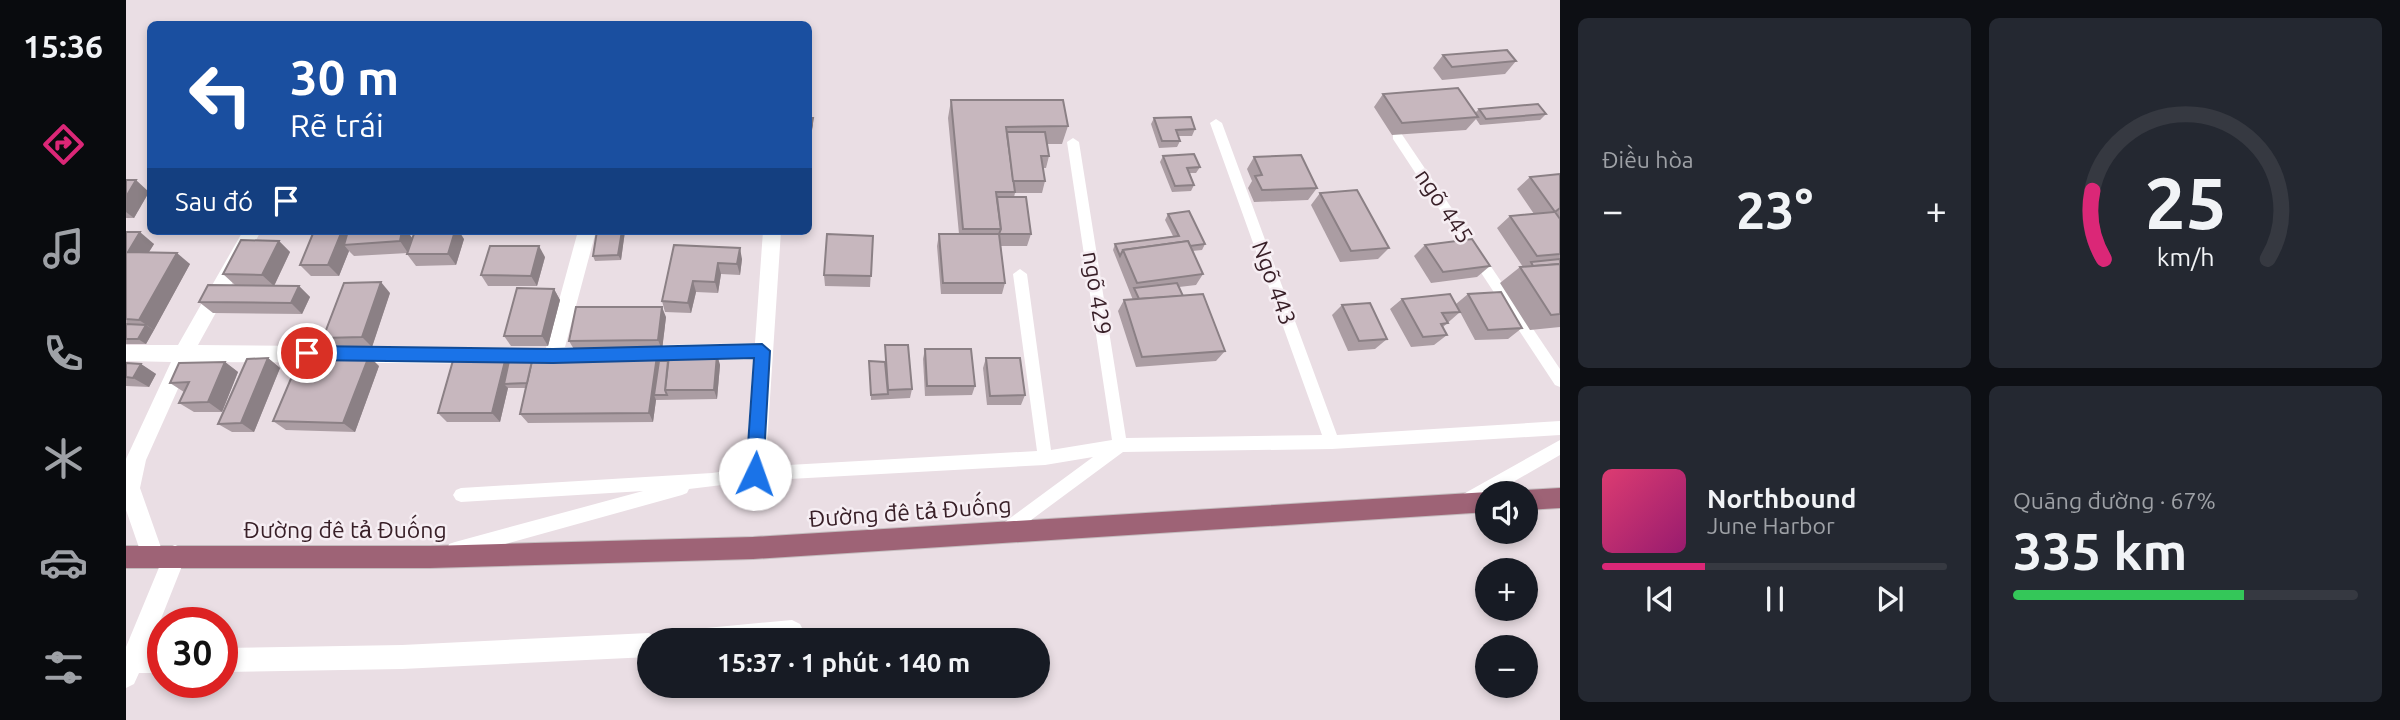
<!DOCTYPE html>
<html lang="vi">
<head>
<meta charset="utf-8">
<style>
	:root { --surface:#171b24; --page:#242831; --text:#f1f3f6; --muted:#9ea1a6; --line:#363941; --accent:#db2777 }
	body { margin:0; font-family:Ubuntu,sans-serif; background:var(--page); color:var(--text); height:100vh; display:flex; flex-direction:column; font-size:26px; white-space:nowrap }
	* { box-sizing:border-box; margin:0 }
	p { font-size:23px; color:var(--muted) }
	.icon { flex:none; width:38px; height:38px; fill:none; stroke:currentColor; stroke-width:2; stroke-linecap:round; stroke-linejoin:round }
	.map { position:relative; flex:1; overflow:hidden }
	.sheet { display:flex; flex-direction:column; gap:18px; padding:18px; background:#0d0f14; width:840px }
	.sheet>* { flex:none }
	.hud { position:absolute; left:21px; top:21px; width:665px; height:214px; border-radius:10px; box-shadow:0 4px 10px #0003; background:#1a4fa0; color:#fff; overflow:hidden }
	.tools { position:absolute; left:1349px; top:481px; display:grid; gap:14px }
	.tools a { display:grid; place-items:center; width:63px; height:63px; border-radius:50%; background:var(--surface); box-shadow:0 4px 10px #0003; font-size:35px }
	.speed { position:absolute; left:21px; top:607px; display:flex; gap:14px; font-size:35px; font-weight:700; text-align:center }
	.speed>* { display:grid; place-content:center; width:91px; height:91px; border-radius:50%; background:var(--surface); box-shadow:0 4px 10px #0003; line-height:1 }
	.speed .limit { border:10px solid #d22; background:#fff; color:#111 }
	.pin { position:absolute; display:grid; place-items:center; width:60px; height:60px; color:#fff; margin:-30px; border:4px solid #fff; border-radius:50%; box-shadow:0 2px 7px #0007 }
	.me { position:absolute; width:77px; margin:-38px; rotate:3deg; stroke-linejoin:round; filter:drop-shadow(0 0 5px #0008) }
	.turn { display:flex; align-items:center; gap:24px; height:147px; padding:0 28px; font-size:32px }
	.turn .icon { width:91px; height:91px; stroke-width:2.5 }
	.turn b { display:block; font-size:49px; line-height:60px }
	.then { display:flex; align-items:center; height:66px; padding:0 28px; background:#0003; gap:14px; font-size:26px }
	.big { font-size:52px; font-weight:600; line-height:1.1 }
	.sheet .widget { flex:1; display:flex; flex-direction:column; justify-content:center; gap:10px; min-width:0; padding:0 24px; border-radius:10px; background:var(--page) }
	.sheet .dial { align-items:center; gap:0 }
	.dial svg { height:182px; overflow:visible; fill:none; stroke:var(--line); stroke-width:7; stroke-linecap:round; text-anchor:middle }
	.dial text { fill:var(--text); stroke:none }
	.song { display:flex; align-items:center; gap:21px }
	.cover { width:84px; height:84px; border-radius:10px; background:linear-gradient(135deg,hsl(340 70% 55%),hsl(320 70% 35%)) }
	.played { height:7px; border-radius:4px; background:linear-gradient(90deg,var(--accent) 30%,var(--line) 30%) }
	.keys { display:flex; justify-content:space-around; direction:ltr }
	.heat { display:flex; justify-content:space-between; align-items:center; font-size:38px; direction:ltr }
	.charge { height:10px; border-radius:5px; background:linear-gradient(90deg,#34c759 67%,var(--line) 0) }
	.sheet .tiles { flex:1; display:grid; gap:18px; grid-template-columns:repeat(2,1fr) }
	.trip { position:absolute; left:511px; top:628px; width:413px; height:70px; border-radius:35px; background:var(--surface); box-shadow:0 4px 10px #0003; font-weight:600; line-height:70px; text-align:center }
	main { display:flex; flex:1; min-height:0 }
	.tabs { display:flex; flex-direction:column; width:126px; justify-content:space-around; align-items:center; background:#090b0e; color:var(--muted) }
	.tabs .icon { width:49px; height:49px }
	.tabs .current { color:var(--accent) }
	.tabs b { font-size:32px; color:var(--text) }
	.map>svg:first-child { display:block }
	.lines { fill:none; stroke-linecap:round; stroke-linejoin:round }
	.primary-casing { stroke:#c4bcbe; stroke-width:2 }
	.service { fill:#fff; fill-rule:evenodd }
	.minor { fill:#fff; fill-rule:evenodd }
	.primary { fill:#9e6376; fill-rule:evenodd }
	.wall { fill:#ab9da3 }
	.shaded-wall { fill:#8b8085 }
	.building { fill:#c7b7be; stroke:#8b8085; stroke-width:2 }
	.route { fill:#1a73e8; stroke:#114b97; stroke-width:2 }
	.labels { text-anchor:middle; stroke-width:5; stroke-linejoin:round; paint-order:stroke }
	.street-label { font-size:23px; fill:#392028; stroke:#f6eef3 }
</style>
</head>
<body>
<main>
<nav class="tabs">
<b>15:36</b>
<svg class="icon current" aria-label="directions" viewBox="0 0 24 24"><path d="M12 3l9 9-9 9-9-9zM9 14v-3h6M13 9l2 2-2 2"/></svg>
<svg class="icon" aria-label="music" viewBox="0 0 24 24"><path d="M9 18V5l10-2v13"/><circle cx="6" cy="18" r="3"/><circle cx="16" cy="16" r="3"/></svg>
<svg class="icon" aria-label="phone" viewBox="0 0 24 24"><path d="M5 4h4l2 5-3 2q2 4 5 5l2-3 5 2v4C11 20 4 13 5 4z"/></svg>
<svg class="icon" aria-label="climate" viewBox="0 0 24 24"><path d="M12 3v18M4 7l16 10M4 17L20 7"/></svg>
<svg class="icon" aria-label="car" viewBox="0 0 24 24"><path d="M5 17H2v-5l4-1 3-4h7l3 4 3 1v5h-3M9 17h6M6 11h13"/><circle cx="7" cy="17" r="2"/><circle cx="17" cy="17" r="2"/></svg>
<svg class="icon" aria-label="filters" viewBox="0 0 24 24"><path d="M4 7h16M4 17h16"/><circle cx="9" cy="7" r="2"/><circle cx="15" cy="17" r="2"/></svg>
</nav>
<div class="map">
<svg width="1434" height="720" viewBox="0 0 1434 720">
	<rect width="100%" height="100%" fill="#eadee4"/>
	<g class="lines">
		<g class="primary-casing">
			<g id="primary">
				<polygon points="1434,488 1434,508 1400,510 1400,494 1392,494 1400,490"/>
				<polygon points="1362,492 1366,494 1362,494 1362,512 627,559 304,568 0,568 0,546 304,546 627,537"/>
			</g>
		</g>
		<g class="service">
			<polygon points="1090,119 1096,123 1211,435 1434,421 1434,435 1206,449 997,452 878,540 872,537 870,532 872,527 967,457 919,465 629,481 563,489 561,493 556,495 329,558 323,556 321,550 323,544 329,542 517,491 335,502 330,500 327,495 330,490 335,488 586,473 629,467 911,451 887,274 894,269 901,274 925,450 986,440 941,142 947,138 953,142 1000,438 1196,435 1084,123"/>
			<polygon points="1271,132 1275,133 1434,369 1434,387 1429,385 1267,139 1267,133"/>
			<polygon points="1434,440 1434,455 1366,494 1362,494 1362,496 1337,509 1332,507 1329,502 1332,497"/>
		</g>
		<g class="minor">
			<polygon points="117,231 135,231 72,345 420,348 452,231 470,231 439,347 629,343 637,231 655,231 639,474 636,481 629,484 622,481 619,474 627,359 427,364 64,362 20,460 14,488 38,556 41,548 49,545 57,548 60,556 23,649 37,649 37,673 13,673 8,684 0,688 0,647 34,565 27,568 19,565 0,510 0,459 45,362 0,361 0,345 52,345"/>
			<polygon points="666,620 674,624 678,632 673,640 568,640 572,632 580,628"/>
			<polygon points="523,633 533,640 523,640 523,657 276,669 96,672 96,648 276,645"/>
		</g>
		<use href="#primary" class="primary"/>
	</g>
	<g class="wall">
		<polygon points="1317,55 1390,61 1379,74 1316,80 1307,68"/>
		<polygon points="1257,94 1349,113 1353,109 1420,114 1414,120 1354,125 1350,119 1340,130 1266,135 1248,107"/>
		<polygon points="825,100 942,126 936,144 921,144 923,156 920,168 917,168 919,181 916,193 889,193 888,197 905,234 901,246 875,246 879,283 876,294 815,294 811,246 813,234 833,234 822,118"/>
		<polygon points="1028,118 1069,129 1066,136 1052,136 1054,141 1051,147 1033,148 1025,124"/>
		<polygon points="1037,156 1074,167 1070,173 1064,173 1068,185 1065,191 1046,192 1034,162"/>
		<polygon points="1128,157 1191,188 1182,200 1128,202 1122,188 1126,181 1121,169"/>
		<polygon points="1434,174 1434,327 1404,330 1374,283 1394,267 1397,267 1371,228 1384,216 1408,214 1391,189 1404,177"/>
		<polygon points="0,180 23,192 8,218 0,218"/>
		<polygon points="1194,193 1263,248 1252,259 1214,262 1185,205"/>
		<polygon points="1042,214 1079,244 1076,250 1066,251 1077,274 1070,285 1053,287 1057,296 1099,351 1090,361 1010,367 992,311 998,300 1007,300 987,250 989,244 1047,236 1039,220"/>
		<polygon points="188,231 281,231 286,238 284,248 338,239 330,265 290,266 281,254 282,253 228,256 223,251 213,276 185,276 174,265"/>
		<polygon points="499,231 495,260 469,261 467,256"/>
		<polygon points="0,232 28,244 23,252 64,264 20,344 0,344"/>
		<polygon points="747,236 744,287 699,286 698,275"/>
		<polygon points="153,241 164,252 148,286 173,286 184,297 176,314 87,313 73,302 109,285 97,274"/>
		<polygon points="548,245 616,259 614,275 595,274 592,293 570,292 565,313 539,312 536,301"/>
		<polygon points="1299,245 1364,266 1351,277 1305,283 1288,256"/>
		<polygon points="419,257 411,286 362,286 355,275"/>
		<polygon points="428,289 434,300 422,346 385,346 378,336"/>
		<polygon points="264,293 246,347 208,348 197,338"/>
		<polygon points="1342,294 1396,328 1382,339 1349,340 1334,312 1317,327 1321,335 1308,345 1285,347 1264,309 1276,299 1330,304"/>
		<polygon points="1216,305 1261,339 1249,349 1222,351 1206,315"/>
		<polygon points="540,317 536,350 449,351 443,341"/>
		<polygon points="759,345 786,389 784,398 745,400 743,361 759,362"/>
		<polygon points="799,349 849,386 846,395 799,396 797,359"/>
		<polygon points="591,355 594,365 591,399 530,400 527,422 402,423 394,414 400,388 382,388 374,422 321,422 312,413 380,357 383,361 531,356 533,361"/>
		<polygon points="142,358 154,368 128,432 106,432 92,424"/>
		<polygon points="860,358 899,395 895,405 861,405 857,368"/>
		<polygon points="99,362 112,372 96,412 68,412 53,403 58,392 44,383"/>
		<polygon points="0,363 15,364 30,374 23,387 0,386"/>
		<polygon points="253,366 229,432 160,430 147,421"/>
	</g>
	<g class="shaded-wall">
		<polygon points="687,118 687,125 682,152 682,144"/>
		<polygon points="10,180 23,192 8,218 0,212 0,197"/>
		<polygon points="216,231 231,231 218,245 223,251 213,276 202,265"/>
		<polygon points="276,231 281,231 286,238 282,253 274,241"/>
		<polygon points="329,231 333,231 338,239 330,265 322,254"/>
		<polygon points="496,231 499,231 495,260 492,255"/>
		<polygon points="14,232 28,244 16,263 2,252"/>
		<polygon points="153,241 164,252 148,286 136,275"/>
		<polygon points="413,246 419,257 411,286 405,276"/>
		<polygon points="614,248 616,259 614,275 611,264"/>
		<polygon points="51,253 64,264 28,330 13,320"/>
		<polygon points="592,263 595,274 592,293 589,282"/>
		<polygon points="567,281 570,292 565,313 562,303"/>
		<polygon points="255,282 264,293 246,347 236,337"/>
		<polygon points="173,286 184,297 176,314 165,303"/>
		<polygon points="428,289 434,300 422,346 416,336"/>
		<polygon points="536,307 540,317 536,350 532,340"/>
		<polygon points="20,325 28,330 20,344 12,339"/>
		<polygon points="591,355 594,365 591,399 588,390"/>
		<polygon points="243,356 253,366 229,432 217,423"/>
		<polygon points="531,356 535,366 528,395 530,400 527,422 523,413"/>
		<polygon points="380,357 387,367 378,384 382,388 374,422 366,413"/>
		<polygon points="142,358 154,368 128,432 115,423"/>
		<polygon points="99,362 112,372 96,412 82,402"/>
		<polygon points="15,364 30,374 23,387 7,378"/>
	</g>
	<g class="building">
		<polygon points="1381,50 1390,61 1326,67 1317,55"/>
		<polygon points="1332,88 1352,117 1276,123 1257,94"/>
		<polygon points="825,100 937,100 942,126 880,127 889,192 870,192 875,229 837,229"/>
		<polygon points="1412,104 1420,114 1360,119 1353,109"/>
		<polygon points="1065,117 1069,129 1050,130 1054,141 1036,141 1028,118"/>
		<polygon points="682,118 687,118 682,144"/>
		<polygon points="881,132 919,132 923,156 915,156 919,181 887,181"/>
		<polygon points="1068,154 1074,167 1061,168 1068,185 1049,186 1037,156"/>
		<polygon points="1175,155 1191,188 1136,190 1129,176 1136,175 1128,157"/>
		<polygon points="1434,174 1434,208 1429,212 1434,219 1434,254 1411,256 1384,216 1429,212 1404,177"/>
		<polygon points="0,180 10,180 0,197"/>
		<polygon points="1231,190 1263,248 1225,251 1194,193"/>
		<polygon points="871,197 900,197 905,234 873,234 875,229"/>
		<polygon points="1063,211 1079,244 1064,246 1062,241 997,250 994,256 989,244 1053,236 1042,214"/>
		<polygon points="188,231 216,231 202,265 174,265"/>
		<polygon points="222,231 276,231 274,241 218,245"/>
		<polygon points="289,231 329,231 322,254 281,254"/>
		<polygon points="471,231 496,231 492,255 467,256"/>
		<polygon points="0,232 14,232 2,252 51,253 13,320 0,319"/>
		<polygon points="701,234 747,236 745,276 698,275"/>
		<polygon points="813,234 873,234 879,283 817,283"/>
		<polygon points="1346,239 1364,266 1317,272 1299,245"/>
		<polygon points="115,240 153,241 136,275 97,274"/>
		<polygon points="1062,241 1077,274 1011,283 997,250"/>
		<polygon points="548,245 614,248 611,264 592,263 589,282 567,281 562,303 536,301"/>
		<polygon points="364,246 413,246 405,276 355,275"/>
		<polygon points="1434,259 1434,264 1407,266 1405,262"/>
		<polygon points="1434,264 1434,314 1425,315 1394,267"/>
		<polygon points="255,282 236,337 197,338 218,283"/>
		<polygon points="1051,283 1057,296 1013,299 1008,288"/>
		<polygon points="82,285 173,286 165,303 73,302"/>
		<polygon points="391,288 428,289 416,336 378,336"/>
		<polygon points="1375,292 1396,328 1362,330 1342,294"/>
		<polygon points="1077,294 1099,351 1016,357 998,300"/>
		<polygon points="1324,294 1334,312 1316,313 1322,323 1315,324 1321,335 1297,337 1276,299"/>
		<polygon points="1244,303 1261,339 1233,341 1216,305"/>
		<polygon points="450,307 536,307 532,340 443,341"/>
		<polygon points="0,324 20,325 12,339 0,339"/>
		<polygon points="759,345 782,345 786,389 762,390"/>
		<polygon points="799,349 845,349 849,386 801,386"/>
		<polygon points="175,355 243,356 217,423 147,421"/>
		<polygon points="591,355 588,390 539,390 543,356"/>
		<polygon points="407,356 531,356 523,413 394,414"/>
		<polygon points="328,357 380,357 366,413 312,413"/>
		<polygon points="142,358 115,423 92,424 121,359"/>
		<polygon points="860,358 894,358 899,395 864,396"/>
		<polygon points="383,361 406,361 401,383 378,384"/>
		<polygon points="533,361 542,361 539,390 541,395 528,395"/>
		<polygon points="743,361 759,362 762,394 745,395"/>
		<polygon points="99,362 82,402 53,403 63,382 44,383 53,363"/>
		<polygon points="0,363 15,364 7,378 0,377"/>
	</g>
	<polygon class="route" points="636,344 644,351 637,474 629,482 620,474 628,358 427,363 181,360 173,353 181,346 427,349"/>
	<g class="labels">
		<g class="street-label">
			<text transform="translate(1318 206) rotate(56)" y="8">ngõ 445</text>
			<text transform="translate(1148 283) rotate(70)" y="8">Ngõ 443</text>
			<text transform="translate(971 293) rotate(81)" y="8">ngõ 429</text>
			<text transform="translate(784 512) rotate(-4)" y="8">Đường đê tả Đuống</text>
			<text x="219" y="538">Đường đê tả Đuống</text>
		</g>
	</g>
</svg>
<div class="tools">
<a><svg class="icon" aria-label="sound" viewBox="0 0 24 24"><path d="M4 9h4l5-4v14l-5-4H4zM17 9q2 3 0 6"/></svg></a>
<a>+</a>
<a>−</a>
</div>
<div class="speed"><div class="limit">30</div></div>
<div class="pin" style="left:181px;top:353px;background:#d93025"><svg class="icon" aria-label="arrive" viewBox="0 0 24 24"><path d="M6 21V4h12l-3 4 3 4H6"/></svg></div>
<svg class="me" style="left:629px;top:474px" viewBox="-20 -20 40 40"><circle r="19" fill="#fff"/><path d="M0-13L10 11 0 6-10 11z" fill="#1a73e8"/></svg>
<div class="trip">15:37 · 1 phút · 140 m</div>
<div class="hud">
<div class="turn"><svg class="icon" aria-label="left" viewBox="0 0 24 24"><path d="M17 20v-9H6M10 6l-5 5 5 5"/></svg><div><b>30 m</b>Rẽ trái</div></div>
<div class="then">Sau đó<svg class="icon" aria-label="arrive" viewBox="0 0 24 24"><path d="M6 21V4h12l-3 4 3 4H6"/></svg></div>
</div>
</div>
<section class="sheet">
<div class="tiles">
<div class="widget"><p>Điều hòa</p>
<div class="heat"><a>−</a><b class="big">23°</b><a>+</a></div>
</div>
<div class="widget dial"><svg viewBox="0 0 100 80">
<path d="M14 69A42 42 0 1 1 86 69"/>
<path d="M14 69A42 42 0 0 1 9 39" stroke="#db2777"/>
<text x="50" y="56" font-size="32" font-weight="700">25</text>
<text x="50" y="72" font-size="11">km/h</text>
</svg></div>
<div class="widget">
<div class="song"><i class="cover"></i><div><b>Northbound</b><p>June Harbor</p></div></div>
<div class="played"></div>
<div class="keys"><svg class="icon" aria-label="previous" viewBox="0 0 24 24"><path d="M18 5L8 12l10 7zM5 5v14"/></svg><svg class="icon" aria-label="pause" viewBox="0 0 24 24"><path d="M8 5v14M16 5v14"/></svg><svg class="icon" aria-label="next" viewBox="0 0 24 24"><path d="M6 5l10 7-10 7zM19 5v14"/></svg></div>
</div>
<div class="widget"><p>Quãng đường · 67%</p><b class="big">335 km</b><div class="charge"></div></div>
</div>
</section>
</main>
</body>
</html>
